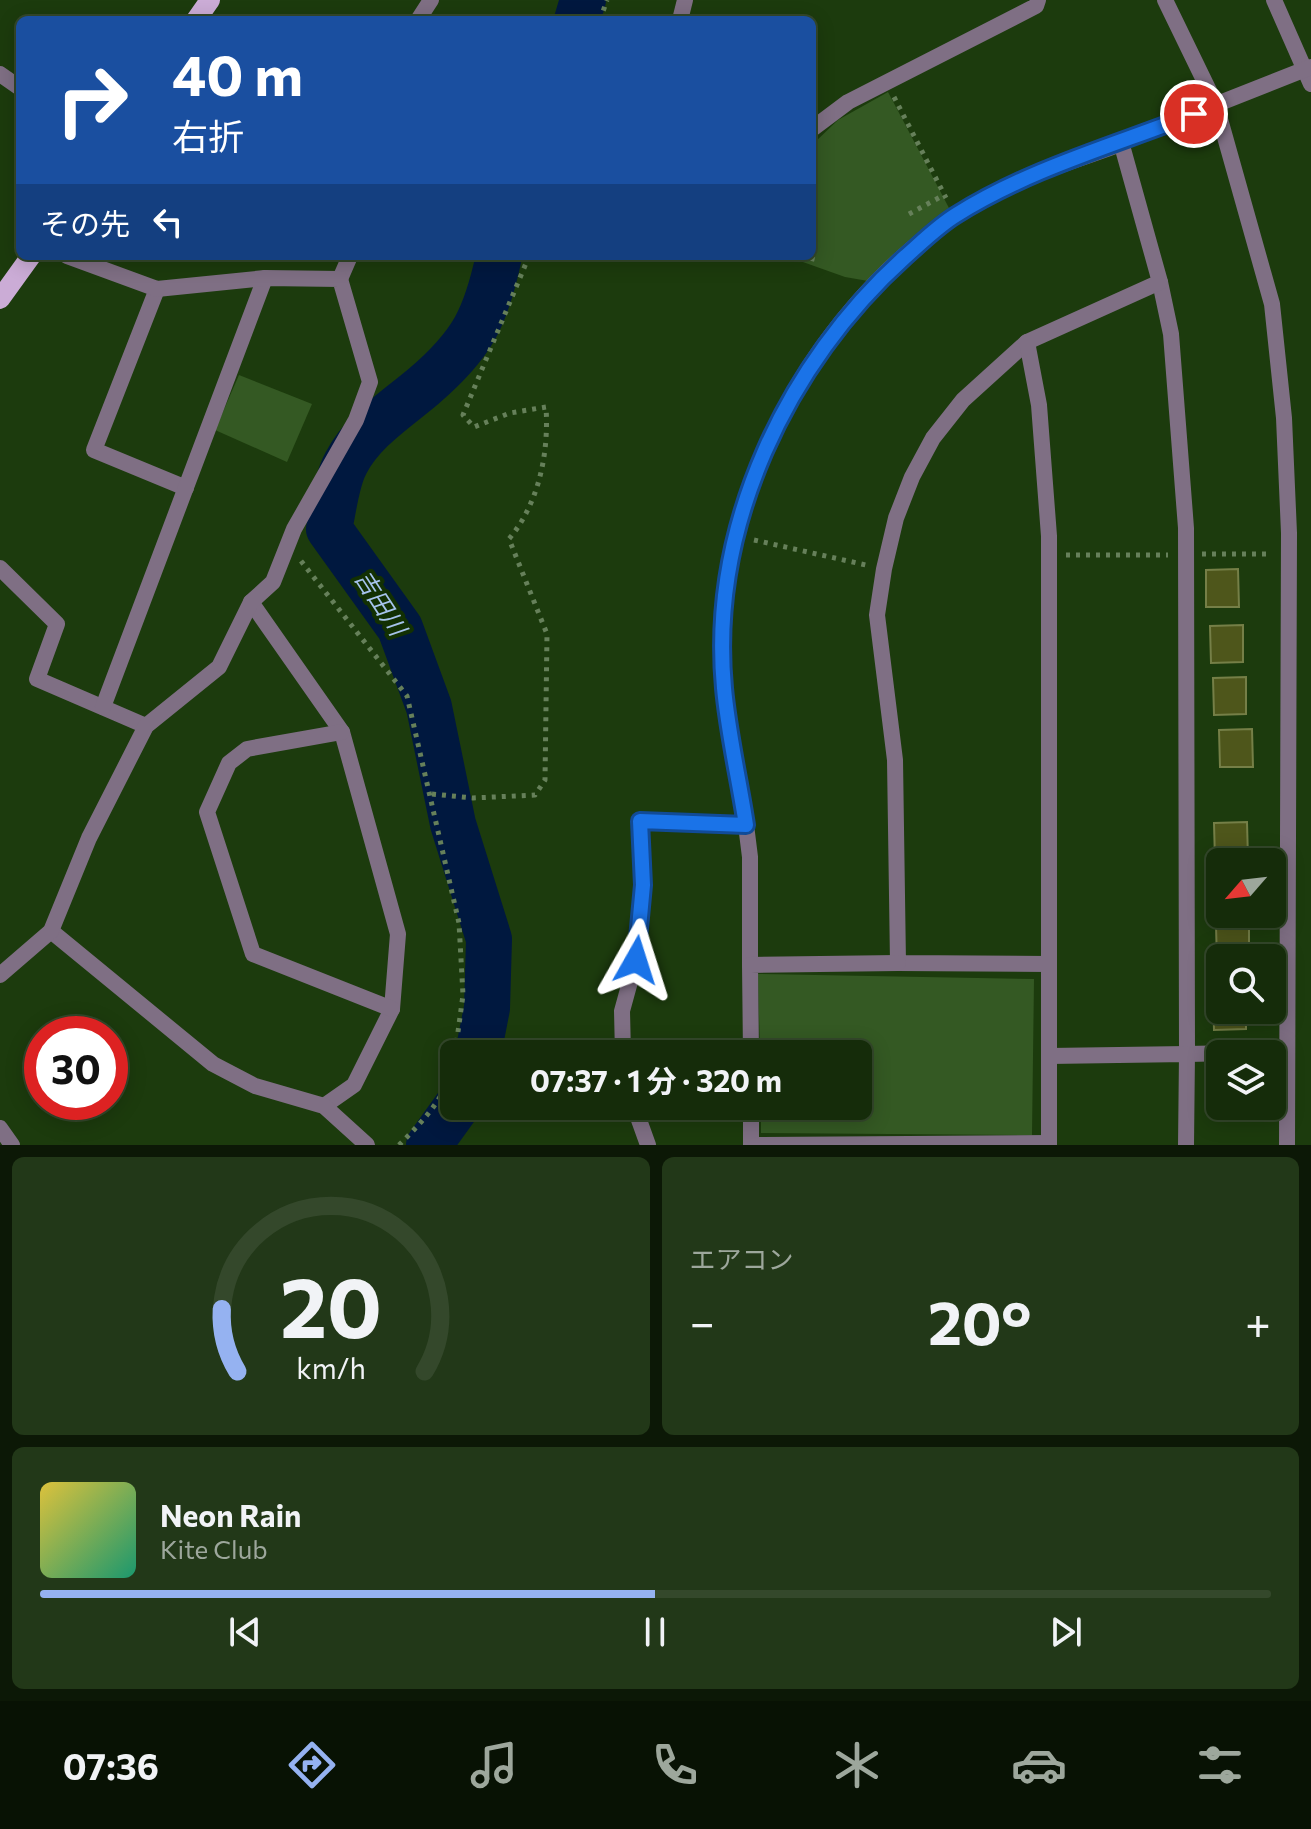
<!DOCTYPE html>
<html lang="ja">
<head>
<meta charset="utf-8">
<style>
	:root { --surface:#152c0a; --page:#223818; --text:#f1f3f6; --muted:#9da79c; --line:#34482b; --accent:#95b2f1 }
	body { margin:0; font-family:Commissioner,"Noto Sans JP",sans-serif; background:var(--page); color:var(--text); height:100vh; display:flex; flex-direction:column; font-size:30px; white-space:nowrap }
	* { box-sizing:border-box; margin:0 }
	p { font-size:26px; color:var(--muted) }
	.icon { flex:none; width:44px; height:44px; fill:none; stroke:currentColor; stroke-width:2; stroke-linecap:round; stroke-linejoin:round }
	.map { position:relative; height:1145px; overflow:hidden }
	.drawer { display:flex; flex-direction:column; gap:12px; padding:12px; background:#0c1806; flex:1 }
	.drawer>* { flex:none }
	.top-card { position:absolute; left:16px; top:16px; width:800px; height:244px; border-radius:12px; box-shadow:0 4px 20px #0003,0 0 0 2px var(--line); background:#1a4fa0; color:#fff; overflow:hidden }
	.needle { width:52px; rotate:242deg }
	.buttons { position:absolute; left:1206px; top:848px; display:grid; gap:16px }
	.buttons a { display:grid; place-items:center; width:80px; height:80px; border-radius:12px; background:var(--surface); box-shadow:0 4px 20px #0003,0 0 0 2px var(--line); font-size:40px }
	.speed { position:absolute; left:24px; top:1016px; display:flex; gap:16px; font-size:40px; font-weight:700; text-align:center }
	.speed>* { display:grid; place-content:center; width:104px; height:104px; border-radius:50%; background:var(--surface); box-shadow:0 4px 20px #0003,0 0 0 2px var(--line); line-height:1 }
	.speed .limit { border:12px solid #d22; background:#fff; color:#111 }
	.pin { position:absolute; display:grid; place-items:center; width:68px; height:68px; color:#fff; margin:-34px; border:4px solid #fff; border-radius:50%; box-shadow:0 2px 8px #0007 }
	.me { position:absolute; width:88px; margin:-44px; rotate:6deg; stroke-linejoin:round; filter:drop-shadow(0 0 6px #0008) }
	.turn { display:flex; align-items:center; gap:28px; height:168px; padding:0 24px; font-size:36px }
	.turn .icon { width:104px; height:104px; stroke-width:2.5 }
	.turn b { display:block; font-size:56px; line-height:68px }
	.then { display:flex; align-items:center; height:76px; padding:0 24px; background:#0003; gap:16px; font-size:30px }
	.big { font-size:60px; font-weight:700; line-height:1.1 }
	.drawer .widget { flex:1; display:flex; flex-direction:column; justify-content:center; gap:12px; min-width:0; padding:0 28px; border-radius:12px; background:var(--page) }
	.drawer .dial { align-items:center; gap:0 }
	.dial svg { height:208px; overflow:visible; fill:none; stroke:var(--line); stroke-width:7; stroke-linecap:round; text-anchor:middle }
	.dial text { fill:var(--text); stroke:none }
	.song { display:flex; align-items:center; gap:24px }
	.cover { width:96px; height:96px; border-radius:12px; background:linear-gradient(135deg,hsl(50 70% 55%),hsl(160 70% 35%)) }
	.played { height:8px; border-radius:4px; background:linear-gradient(90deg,var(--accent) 50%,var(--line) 50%) }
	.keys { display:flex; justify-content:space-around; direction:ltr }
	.heat { display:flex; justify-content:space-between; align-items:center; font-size:44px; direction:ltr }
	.drawer .tiles { flex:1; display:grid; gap:12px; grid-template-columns:1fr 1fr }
	.widget:last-child { grid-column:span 2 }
	.trip { position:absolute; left:440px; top:1040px; width:432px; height:80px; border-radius:12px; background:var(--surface); box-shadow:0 4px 20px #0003,0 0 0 2px var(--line); font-weight:700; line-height:80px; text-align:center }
	.tab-bar { display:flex; height:128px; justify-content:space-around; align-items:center; background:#081204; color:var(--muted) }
	.tab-bar .icon { width:56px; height:56px }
	.tab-bar .active { color:var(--accent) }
	.tab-bar b { font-size:36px; color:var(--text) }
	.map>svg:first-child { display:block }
	.green { fill:#345923 }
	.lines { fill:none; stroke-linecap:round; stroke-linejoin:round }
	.river { stroke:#00183f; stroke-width:46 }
	.building { fill:#4e561b; stroke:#757f47; stroke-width:2 }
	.path { stroke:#66805a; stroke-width:5; stroke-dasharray:4 6; stroke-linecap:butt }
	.minor { stroke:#7f6f84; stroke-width:16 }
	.tertiary { stroke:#7f6f84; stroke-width:16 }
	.primary { stroke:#cbacd6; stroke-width:20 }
	.route-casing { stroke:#114b97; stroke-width:20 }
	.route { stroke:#1a73e8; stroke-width:14 }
	.labels { text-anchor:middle; stroke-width:8; stroke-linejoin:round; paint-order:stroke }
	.water-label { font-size:24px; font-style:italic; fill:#a6c3ec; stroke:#123003 }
</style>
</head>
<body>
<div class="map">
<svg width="1311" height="1145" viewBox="0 0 1311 1145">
	<rect width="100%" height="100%" fill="#1c3b0d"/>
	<g class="green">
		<polygon points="888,92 949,208 868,281 845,277 786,256 812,256 813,144 838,120"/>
		<polygon points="239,375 312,404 287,462 215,430"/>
		<polygon points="758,974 1034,979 1032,1135 761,1133 761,1106 858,1106 858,1054 760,1054"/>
	</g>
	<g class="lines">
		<g class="river">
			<polyline points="577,20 583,0"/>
			<path d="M478,1054L487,1008L489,939L453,824L429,707L400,628L329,529C334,508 336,481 346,463C363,430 397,409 424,386C473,344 486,317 499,256"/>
			<polyline points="429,1145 457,1106"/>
		</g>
	</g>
	<g class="building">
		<polygon points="1238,569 1239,607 1206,607 1206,570"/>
		<polygon points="1243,625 1243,662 1211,663 1210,626"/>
		<polygon points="1246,677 1246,714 1214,715 1213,678"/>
		<polygon points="1252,729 1253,767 1220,767 1219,730"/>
		<polygon points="1247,822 1248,859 1215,860 1214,823"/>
		<polygon points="1216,878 1220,878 1220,914 1250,914 1217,915"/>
		<polygon points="1249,925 1249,958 1220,958 1217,962 1216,926"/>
		<polygon points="1213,992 1220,992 1220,1010 1246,1010 1246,1029 1214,1030"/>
	</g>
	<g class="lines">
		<g class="path">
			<polyline points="600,20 607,0"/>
			<polyline points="894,97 946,198"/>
			<polyline points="909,214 944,195"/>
			<polyline points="801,256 818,260"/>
			<polyline points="754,540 866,565"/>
			<polyline points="1202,554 1269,554"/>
			<polyline points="1066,555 1168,555"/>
			<polyline points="301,561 407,696 459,923 463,995 455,1054"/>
			<path d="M432,794L473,798L535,795L545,780L547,634L509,539C539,503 549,453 546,407L510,413L474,427L463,415L529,256"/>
			<path d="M399,1145C424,1120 449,1095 454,1058"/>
		</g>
		<g class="minor">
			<polyline points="1274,0 1311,84"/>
			<polyline points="418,20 431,0"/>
			<polyline points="680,20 685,0"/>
			<polyline points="0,74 20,88"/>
			<polyline points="812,129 848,102 1036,6 1038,0"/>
			<polyline points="340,279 350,256"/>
			<polyline points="1160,282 1171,334 1186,528 1187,1054 1287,1052"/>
			<polyline points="157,289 94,450 186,488"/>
			<polyline points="1027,342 963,400 933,438 912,477 896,518 884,569 877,615 895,760 898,963 1049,964"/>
			<polyline points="0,568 57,624 37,679 146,726"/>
			<polyline points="251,602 342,732 398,934 392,1009 354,1085 324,1106"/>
			<polyline points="103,707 265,278"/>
			<polyline points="342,732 247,749 229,763 207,812 253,954 392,1009"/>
			<path d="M746,825C739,779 728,733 724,687C708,506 806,318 954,216C1003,182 1065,164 1121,144"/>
			<polyline points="51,931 213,1064 255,1086 324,1106 367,1145"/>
			<polyline points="0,975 51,931 89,838 146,726 219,667 251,602 273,582 294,529 356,420 370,382 340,279 265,278 157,289 67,256"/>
			<polyline points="623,1054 622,1011 636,960 643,885 640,821 746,825 750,857 750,965"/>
			<polyline points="751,1054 750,965 898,963"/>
			<polyline points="1049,1056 1187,1054 1186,1145"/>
			<polyline points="634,1106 648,1145"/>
			<polyline points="751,1106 751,1145"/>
			<polyline points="0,1128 12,1145"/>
			<polyline points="756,1145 1049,1143"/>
			<polyline points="1049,1145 1049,536 1039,405 1027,342 1160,282 1121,142 1311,67"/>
		</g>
		<polyline class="tertiary" points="1165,0 1216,105 1272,304 1284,418 1289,533 1287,1145"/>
		<g class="primary">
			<polyline points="196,20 210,0"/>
			<polyline points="0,299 31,256"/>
		</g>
	</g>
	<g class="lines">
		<g class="route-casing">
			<path id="route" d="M636,960L643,885L640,821L746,825C739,779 728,733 724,688C709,526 787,363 905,257C921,243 938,226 956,215C1029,169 1115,145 1194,114"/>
		</g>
		<use href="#route" class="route"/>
	</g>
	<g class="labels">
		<g class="water-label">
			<text transform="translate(380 603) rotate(57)" y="8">吉田川</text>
		</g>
	</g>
</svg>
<div class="buttons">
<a><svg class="needle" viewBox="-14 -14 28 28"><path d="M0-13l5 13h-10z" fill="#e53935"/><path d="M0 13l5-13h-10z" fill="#9da79c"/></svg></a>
<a><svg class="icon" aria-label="search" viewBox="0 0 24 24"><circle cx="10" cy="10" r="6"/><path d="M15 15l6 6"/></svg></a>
<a><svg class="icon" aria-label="layers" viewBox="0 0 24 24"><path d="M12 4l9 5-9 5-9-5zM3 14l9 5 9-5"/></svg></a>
</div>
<div class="speed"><div class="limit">30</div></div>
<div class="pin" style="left:1194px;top:114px;background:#d93025"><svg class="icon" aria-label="arrive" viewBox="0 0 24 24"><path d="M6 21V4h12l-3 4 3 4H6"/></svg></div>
<svg class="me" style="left:636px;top:960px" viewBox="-20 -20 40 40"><path d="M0-17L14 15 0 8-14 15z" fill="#1a73e8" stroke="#fff" stroke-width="4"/></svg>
<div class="trip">07:37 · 1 分 · 320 m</div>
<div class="top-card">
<div class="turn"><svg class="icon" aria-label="right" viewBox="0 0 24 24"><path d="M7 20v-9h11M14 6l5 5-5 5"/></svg><div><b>40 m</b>右折</div></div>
<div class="then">その先<svg class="icon" aria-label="left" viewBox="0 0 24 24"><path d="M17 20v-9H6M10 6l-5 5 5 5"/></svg></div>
</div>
</div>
<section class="drawer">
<div class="tiles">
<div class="widget dial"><svg viewBox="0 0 100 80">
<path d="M14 69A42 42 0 1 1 86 69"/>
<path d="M14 69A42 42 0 0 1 8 45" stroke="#95b2f1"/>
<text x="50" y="56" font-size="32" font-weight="700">20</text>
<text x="50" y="72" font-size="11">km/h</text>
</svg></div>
<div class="widget"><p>エアコン</p>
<div class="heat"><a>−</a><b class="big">20°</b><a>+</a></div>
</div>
<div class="widget">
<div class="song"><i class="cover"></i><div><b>Neon Rain</b><p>Kite Club</p></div></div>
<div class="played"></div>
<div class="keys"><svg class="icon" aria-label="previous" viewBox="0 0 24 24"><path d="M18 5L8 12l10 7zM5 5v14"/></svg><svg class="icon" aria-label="pause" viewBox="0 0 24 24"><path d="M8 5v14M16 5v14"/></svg><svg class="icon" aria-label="next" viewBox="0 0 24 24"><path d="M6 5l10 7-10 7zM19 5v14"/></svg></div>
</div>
</div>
</section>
<nav class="tab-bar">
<b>07:36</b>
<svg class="icon active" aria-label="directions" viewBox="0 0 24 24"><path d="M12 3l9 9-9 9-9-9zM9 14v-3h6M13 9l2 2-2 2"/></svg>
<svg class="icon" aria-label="music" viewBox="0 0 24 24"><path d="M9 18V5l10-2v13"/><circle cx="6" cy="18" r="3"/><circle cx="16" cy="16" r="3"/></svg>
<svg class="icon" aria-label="phone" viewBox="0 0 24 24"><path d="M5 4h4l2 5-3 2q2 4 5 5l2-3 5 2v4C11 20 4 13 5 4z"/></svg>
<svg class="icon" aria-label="climate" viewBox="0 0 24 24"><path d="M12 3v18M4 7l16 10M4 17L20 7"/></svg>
<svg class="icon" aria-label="car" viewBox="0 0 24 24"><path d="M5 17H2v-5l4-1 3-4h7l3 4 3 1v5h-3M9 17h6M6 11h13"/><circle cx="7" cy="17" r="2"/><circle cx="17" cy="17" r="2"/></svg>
<svg class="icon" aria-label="filters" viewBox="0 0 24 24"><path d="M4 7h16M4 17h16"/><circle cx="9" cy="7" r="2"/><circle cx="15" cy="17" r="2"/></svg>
</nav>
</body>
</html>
